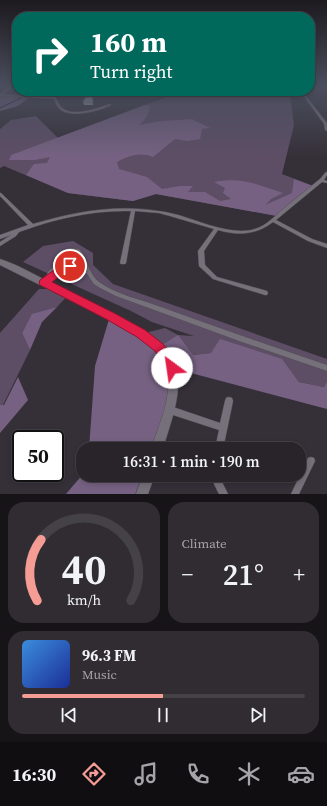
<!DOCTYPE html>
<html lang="en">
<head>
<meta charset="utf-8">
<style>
	:root { --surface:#28242a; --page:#302c32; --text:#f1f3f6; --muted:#a5a4a8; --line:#444147; --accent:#f59c95 }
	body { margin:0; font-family:"Source Serif 4",serif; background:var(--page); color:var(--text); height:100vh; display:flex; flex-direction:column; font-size:15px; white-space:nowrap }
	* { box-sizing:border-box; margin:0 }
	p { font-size:13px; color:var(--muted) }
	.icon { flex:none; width:22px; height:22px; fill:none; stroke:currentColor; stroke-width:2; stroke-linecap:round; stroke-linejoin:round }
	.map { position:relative; height:494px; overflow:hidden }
	.panel { display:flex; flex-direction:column; gap:8px; padding:8px; background:#161417; flex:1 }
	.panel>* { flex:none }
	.top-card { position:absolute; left:12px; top:12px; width:303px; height:84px; border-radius:16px; box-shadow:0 2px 6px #0003,0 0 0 1px var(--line); background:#00695c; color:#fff; overflow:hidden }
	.speed { position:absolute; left:12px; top:430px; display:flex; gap:8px; font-size:20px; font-weight:700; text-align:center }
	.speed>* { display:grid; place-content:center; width:52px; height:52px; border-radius:50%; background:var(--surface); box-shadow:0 2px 6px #0003,0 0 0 1px var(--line); line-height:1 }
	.speed .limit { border:2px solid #111; border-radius:6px; background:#fff; color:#111 }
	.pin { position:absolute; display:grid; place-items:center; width:34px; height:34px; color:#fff; margin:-17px; border:2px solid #fff; border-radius:50%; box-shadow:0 1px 4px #0007 }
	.me { position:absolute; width:44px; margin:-22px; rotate:329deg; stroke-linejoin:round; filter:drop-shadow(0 0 3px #0008) }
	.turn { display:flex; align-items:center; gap:14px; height:84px; padding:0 12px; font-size:18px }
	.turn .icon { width:52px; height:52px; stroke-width:2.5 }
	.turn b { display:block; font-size:28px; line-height:34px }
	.big { font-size:30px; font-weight:600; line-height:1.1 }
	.panel .widget { flex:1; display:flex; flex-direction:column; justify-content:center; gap:6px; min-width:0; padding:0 14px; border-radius:16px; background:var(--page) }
	.panel .dial { align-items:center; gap:0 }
	.dial svg { height:104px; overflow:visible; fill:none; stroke:var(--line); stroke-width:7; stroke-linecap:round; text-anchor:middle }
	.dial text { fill:var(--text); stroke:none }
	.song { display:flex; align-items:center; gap:12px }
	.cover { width:48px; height:48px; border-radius:6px; background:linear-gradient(135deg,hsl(210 70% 55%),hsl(230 70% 35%)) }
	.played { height:4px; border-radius:2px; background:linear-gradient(90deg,var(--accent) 50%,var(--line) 50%) }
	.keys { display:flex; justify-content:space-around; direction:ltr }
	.heat { display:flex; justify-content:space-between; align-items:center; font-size:22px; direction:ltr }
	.panel .tiles { flex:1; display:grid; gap:8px; grid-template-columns:1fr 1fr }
	.widget:last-child { grid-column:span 2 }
	.trip { position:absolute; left:76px; top:442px; width:230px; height:40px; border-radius:16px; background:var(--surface); box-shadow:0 2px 6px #0003,0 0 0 1px var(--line); font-weight:600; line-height:40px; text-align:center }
	.tab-bar { display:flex; height:64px; justify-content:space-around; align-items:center; background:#100e11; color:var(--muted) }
	.tab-bar .icon { width:28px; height:28px }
	.tab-bar .current { color:var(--accent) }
	.tab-bar b { font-size:18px; color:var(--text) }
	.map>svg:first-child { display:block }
	.green { fill:#5d4e66 }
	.forest { fill:#766182 }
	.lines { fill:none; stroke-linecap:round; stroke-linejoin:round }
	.stream { stroke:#042123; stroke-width:1 }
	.street-casing { stroke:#514e54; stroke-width:1 }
	.secondary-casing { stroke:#514e54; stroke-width:1 }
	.street { fill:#76707a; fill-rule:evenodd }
	.secondary { fill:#76707a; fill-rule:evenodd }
	.wall { fill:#a8a8b1 }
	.shaded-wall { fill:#888890 }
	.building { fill:#c3c3ce; stroke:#888890 }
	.route { fill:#e11d48; stroke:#92132f }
</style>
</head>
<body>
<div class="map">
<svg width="327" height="494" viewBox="0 0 327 494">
	<rect width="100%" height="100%" fill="#353038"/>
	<g class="green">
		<polygon points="182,91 301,91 290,95 294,125 282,174 313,186 277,216 156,194 133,201 68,193 4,166 0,168 0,129 11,120 36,116 58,138"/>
		<polygon points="73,241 93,253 93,265 113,284 327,359 327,381 324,387 299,382 286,365 211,353 193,355 159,347 141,334 165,328 178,335 194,336 152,322 131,311 23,262 43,246"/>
		<polygon points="39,289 56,289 68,295 57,307 32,315 22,333 30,350 3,405 0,405 0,333"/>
	</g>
	<g class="forest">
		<polygon points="0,96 30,97 18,106 0,111"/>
		<path d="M145,105L150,107C148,116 145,120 139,125L161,121L192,119C198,123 204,124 210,128L202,129L200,139L187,141L175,139L153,157C139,152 131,155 117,162L119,169L147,177L162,189L180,186H193L188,192H205L220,201L231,199L223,193L225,188L214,182C242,177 256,184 283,193L271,199L265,205L292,193L294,179L313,186L277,216L156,194L133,201L68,193L26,175L34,164L47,163L50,157L35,160H9L11,155Z"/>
		<polygon points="57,307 42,322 30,350 22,333 32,314"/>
		<polygon points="110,316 159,347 178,335 193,355 211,353 220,339 282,359 299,382 324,387 327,381 327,409 172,368 174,386 157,449 89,449 95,366"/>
		<polygon points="18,377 28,400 0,433 0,405 4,405"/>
		<polygon points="83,474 83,475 149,475 142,494 66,494"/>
	</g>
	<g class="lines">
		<polyline class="stream" points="0,108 21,98"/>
		<g class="street-casing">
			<g id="street">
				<path d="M124,91C127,91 130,93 133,93C137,93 142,91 146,91L133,95Z"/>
				<polygon points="300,91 302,91 327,123 327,131 325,130 324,124"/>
				<path d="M0,94L55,97C58,100 59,105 61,107C72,118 98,108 110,104L111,105C100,111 67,120 58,107C56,105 55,101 54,99L1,96H0Z"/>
				<path d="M326,172H327V175L324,180L327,181V183L322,182L276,220L312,239L327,244V248L308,241L273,222C256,235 238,236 218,230L204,251L205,265L217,277L267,291L268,293L267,295H265L213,279L200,267L199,266L198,251L214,229L170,216L159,213L135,211L126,263L125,264H121L120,263L131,211C92,210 54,219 19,232L16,236L0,246V242L11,235L0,239V235L28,225L0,196V193H1L33,224C73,212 116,204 158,211C178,213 197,222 216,227C229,230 242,233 255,229C266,226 276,215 284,208C296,198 308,189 320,179Z"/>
				<path d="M69,248L79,249C88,258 88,274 99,282C117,295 140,299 161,307C216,327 271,346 327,365V371L242,342L116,296C109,292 101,289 94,284C91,281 90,277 87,274C84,271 77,267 72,268C63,269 57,280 47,279L46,278L48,272L58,262L60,253ZM70,252H76L80,257L84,267C69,261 64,266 53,274L62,264L64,255Z"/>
				<polygon points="229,397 232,398 233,401 223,449 215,449 219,430 170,414 167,413 166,410 167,407 170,406 220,423 225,401 226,398"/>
				<polygon points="311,457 314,458 315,461 299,494 291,494 308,458"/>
				<polygon points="212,475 220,475 222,482 228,494 219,494 214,484"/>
			</g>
		</g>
		<g class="secondary-casing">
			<g id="secondary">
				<polygon points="8,87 13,87 0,97 0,94"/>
				<path d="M0,259C19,265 37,276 55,285C74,294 93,303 112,313C129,322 147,331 161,343C168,350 175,360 177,369C182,396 170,424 163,449H151C161,419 182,376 156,350C146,340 132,332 120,325L0,265Z"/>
				<polygon points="143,475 155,475 148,494 136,494"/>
			</g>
		</g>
		<use href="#street" class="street"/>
		<use href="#secondary" class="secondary"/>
	</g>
	<g class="wall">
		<polygon points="102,91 118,91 119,95 102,92"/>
		<polygon points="142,91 154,96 148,97 138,96 138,93"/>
		<polygon points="92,97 93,105 84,105 83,102"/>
	</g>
	<polygon class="shaded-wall" points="154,92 154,96 148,97 148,94"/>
	<g class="building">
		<polygon points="142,91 153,91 154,92 148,94 138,93"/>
		<polygon points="86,97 92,97 93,102 83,102"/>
	</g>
	<linearGradient id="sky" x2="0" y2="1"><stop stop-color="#1d1a1f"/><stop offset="0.55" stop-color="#4b4e5e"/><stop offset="1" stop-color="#4b4e5e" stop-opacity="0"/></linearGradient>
	<rect width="327" height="157" fill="url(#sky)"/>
	<polygon class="route" points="70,262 75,266 74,268 68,270 52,282 114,313 145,330 163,344 174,358 178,368 176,372 172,374 167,372 164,365 155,351 137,337 106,319 40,285 39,283 40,280 61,265"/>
</svg>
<div class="speed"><div class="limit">50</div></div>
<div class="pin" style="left:70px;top:266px;background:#d93025"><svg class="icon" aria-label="arrive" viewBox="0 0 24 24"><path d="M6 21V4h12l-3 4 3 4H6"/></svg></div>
<svg class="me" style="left:172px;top:368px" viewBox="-20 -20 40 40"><circle r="19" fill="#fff"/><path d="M0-13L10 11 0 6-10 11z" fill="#e11d48"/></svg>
<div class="trip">16:31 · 1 min · 190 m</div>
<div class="top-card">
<div class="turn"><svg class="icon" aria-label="right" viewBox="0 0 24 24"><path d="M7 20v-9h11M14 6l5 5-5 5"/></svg><div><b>160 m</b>Turn right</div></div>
</div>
</div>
<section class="panel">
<div class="tiles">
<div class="widget dial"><svg viewBox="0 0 100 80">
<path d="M14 69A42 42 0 1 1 86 69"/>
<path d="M14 69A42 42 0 0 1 17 22" stroke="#f59c95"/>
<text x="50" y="56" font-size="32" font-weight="700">40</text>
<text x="50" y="72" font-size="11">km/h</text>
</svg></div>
<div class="widget"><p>Climate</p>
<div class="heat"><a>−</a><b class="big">21°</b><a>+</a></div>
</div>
<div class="widget">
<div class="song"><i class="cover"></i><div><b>96.3 FM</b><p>Music</p></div></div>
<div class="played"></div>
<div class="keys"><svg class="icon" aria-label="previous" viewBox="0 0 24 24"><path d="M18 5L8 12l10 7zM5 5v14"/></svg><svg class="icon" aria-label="pause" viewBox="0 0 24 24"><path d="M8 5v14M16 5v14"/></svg><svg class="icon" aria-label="next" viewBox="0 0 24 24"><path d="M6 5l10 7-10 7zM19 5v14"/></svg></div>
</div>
</div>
</section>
<nav class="tab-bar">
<b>16:30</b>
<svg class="icon current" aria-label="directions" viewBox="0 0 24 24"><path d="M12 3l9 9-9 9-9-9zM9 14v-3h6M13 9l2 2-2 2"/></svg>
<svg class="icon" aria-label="music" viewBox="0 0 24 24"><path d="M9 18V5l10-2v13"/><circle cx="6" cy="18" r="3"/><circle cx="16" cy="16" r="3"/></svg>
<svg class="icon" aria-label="phone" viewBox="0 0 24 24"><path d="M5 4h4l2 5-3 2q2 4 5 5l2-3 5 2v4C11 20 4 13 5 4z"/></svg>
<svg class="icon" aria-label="climate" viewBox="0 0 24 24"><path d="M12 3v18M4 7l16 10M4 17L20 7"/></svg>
<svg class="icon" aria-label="car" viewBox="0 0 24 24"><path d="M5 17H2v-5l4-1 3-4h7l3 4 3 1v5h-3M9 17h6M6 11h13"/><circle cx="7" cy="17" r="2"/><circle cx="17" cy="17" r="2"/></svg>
</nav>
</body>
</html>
